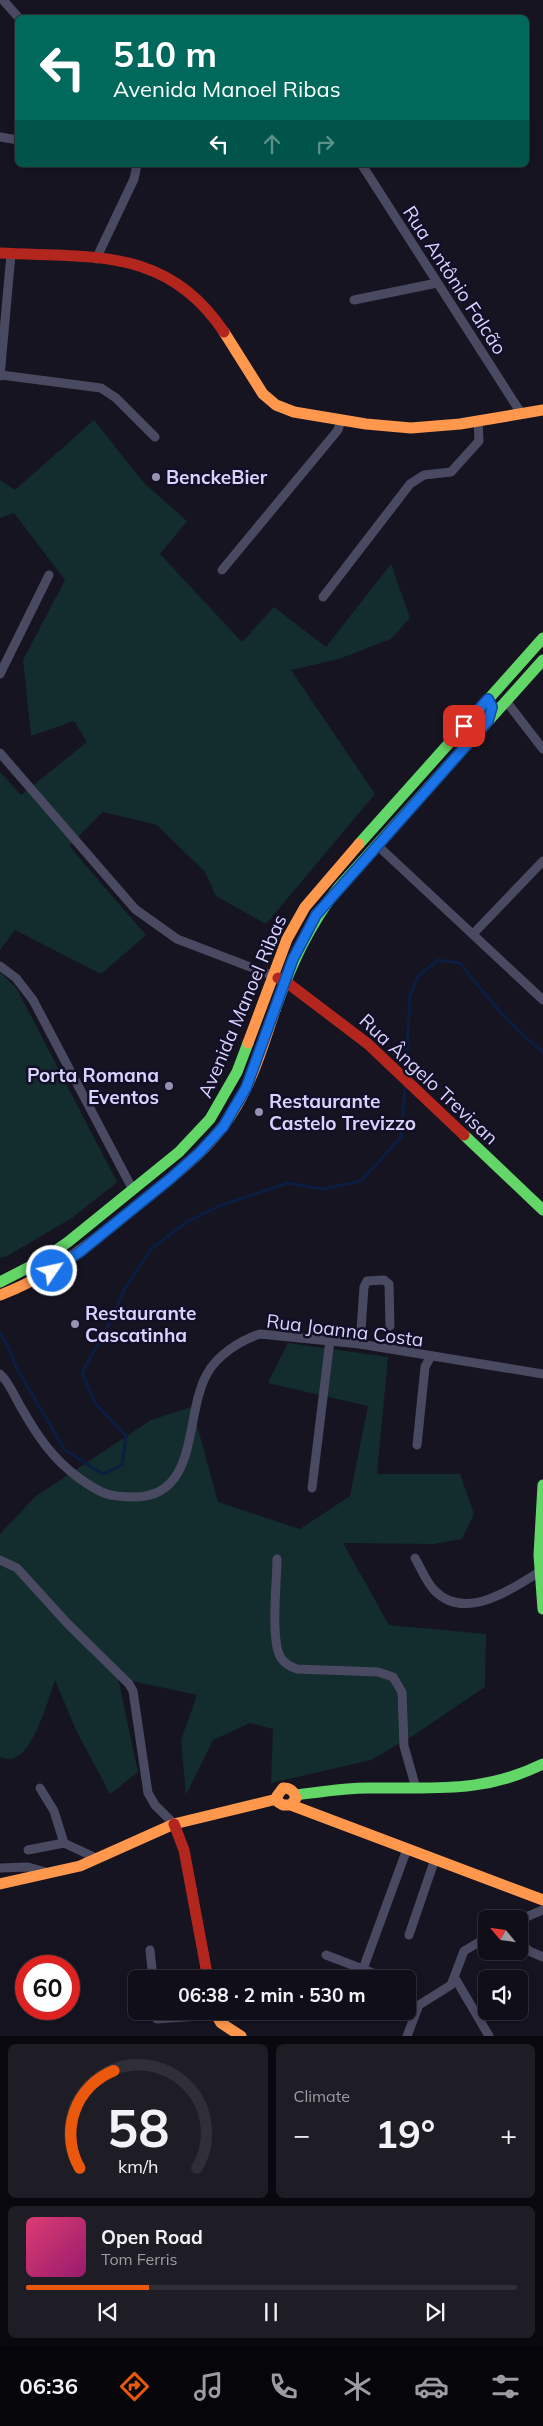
<!DOCTYPE html>
<html lang="en">
<head>
<meta charset="utf-8">
<style>
	:root { --surface:#100f19; --page:#1e1d26; --text:#f1f3f6; --muted:#9c9ca2; --line:#302f38; --accent:#ea580c }
	body { margin:0; font-family:Mulish,sans-serif; background:var(--page); color:var(--text); height:100vh; display:flex; flex-direction:column; font-size:19px; white-space:nowrap }
	* { box-sizing:border-box; margin:0 }
	p { font-size:16px; color:var(--muted) }
	.icon { flex:none; width:28px; height:28px; fill:none; stroke:currentColor; stroke-width:2; stroke-linecap:round; stroke-linejoin:round }
	.map { position:relative; height:2036px; overflow:hidden }
	.panel { display:flex; flex-direction:column; gap:8px; padding:8px; background:#09080e; flex:1 }
	.panel>* { flex:none }
	.hud { position:absolute; left:15px; top:15px; width:514px; height:152px; border-radius:8px; box-shadow:0 2px 8px #0003,0 0 0 1px var(--line); background:#00695c; color:#fff; overflow:hidden }
	.needle { width:32px; rotate:299deg }
	.buttons { position:absolute; left:478px; top:1910px; display:grid; gap:10px }
	.buttons a { display:grid; place-items:center; width:50px; height:50px; border-radius:8px; background:var(--surface); box-shadow:0 2px 8px #0003,0 0 0 1px var(--line); font-size:25px }
	.speed { position:absolute; left:15px; top:1955px; display:flex; gap:10px; font-size:25px; font-weight:700; text-align:center }
	.speed>* { display:grid; place-content:center; width:65px; height:65px; border-radius:50%; background:var(--surface); box-shadow:0 2px 8px #0003,0 0 0 1px var(--line); line-height:1 }
	.speed .limit { border:8px solid #d22; background:#fff; color:#111 }
	.pin { position:absolute; display:grid; place-items:center; width:42px; height:42px; color:#fff; margin:-21px; border-radius:10px; box-shadow:0 2px 8px #0006 }
	.me { position:absolute; width:55px; margin:-28px; rotate:56deg; stroke-linejoin:round; filter:drop-shadow(0 0 4px #0008) }
	.turn { display:flex; align-items:center; gap:18px; height:105px; padding:0 15px; font-size:22px }
	.turn .icon { width:65px; height:65px; stroke-width:2.5 }
	.turn b { display:block; font-size:35px; line-height:42px }
	.lanes { display:flex; align-items:center; height:48px; padding:0 15px; background:#0003; justify-content:center; gap:25px; direction:ltr }
	.lanes .off { opacity:.35 }
	.big { font-size:38px; font-weight:700; line-height:1.1 }
	.panel .tile { flex:1; display:flex; flex-direction:column; justify-content:center; gap:8px; min-width:0; padding:0 18px; border-radius:8px; background:var(--page) }
	.panel .dial { align-items:center; gap:0 }
	.dial svg { height:130px; overflow:visible; fill:none; stroke:var(--line); stroke-width:7; stroke-linecap:round; text-anchor:middle }
	.dial text { fill:var(--text); stroke:none }
	.song { display:flex; align-items:center; gap:15px }
	.cover { width:60px; height:60px; border-radius:8px; background:linear-gradient(135deg,hsl(340 70% 55%),hsl(320 70% 35%)) }
	.played { height:5px; border-radius:2px; background:linear-gradient(90deg,var(--accent) 25%,var(--line) 25%) }
	.keys { display:flex; justify-content:space-around; direction:ltr }
	.heat { display:flex; justify-content:space-between; align-items:center; font-size:28px; direction:ltr }
	.panel .tiles { flex:1; display:grid; gap:8px; grid-template-columns:1fr 1fr }
	.tile:last-child { grid-column:span 2 }
	.trip { position:absolute; left:128px; top:1970px; width:288px; height:50px; border-radius:8px; background:var(--surface); box-shadow:0 2px 8px #0003,0 0 0 1px var(--line); font-weight:700; line-height:50px; text-align:center }
	.menu { display:flex; height:80px; justify-content:space-around; align-items:center; background:#06060a; color:var(--muted) }
	.menu .icon { width:35px; height:35px }
	.menu .active { color:var(--accent) }
	.menu b { font-size:22px; color:var(--text) }
	.map>svg:first-child { display:block }
	.green { fill:#132c2d }
	.lines { fill:none; stroke-linecap:round; stroke-linejoin:round }
	.stream { stroke:#0b1e41; stroke-width:3 }
	.street { stroke:#4a4962; stroke-width:9 }
	.fast { stroke:#63d668; stroke-width:11 }
	.slow { stroke:#ff974d; stroke-width:11 }
	.jam { stroke:#b3261e; stroke-width:11 }
	.route-casing { stroke:#114b97; stroke-width:12 }
	.route { stroke:#1a73e8; stroke-width:9 }
	.poi-dot { fill:#9591b1; stroke:#130f26; stroke-width:2 }
	.labels { text-anchor:middle; stroke-width:5; stroke-linejoin:round; paint-order:stroke }
	.street-label { font-size:19px; fill:#d9d4ff; stroke:#130f26 }
	.poi-label { font-size:19px; font-weight:bold; fill:#d9d4ff; stroke:#130f26; text-anchor:start }
</style>
</head>
<body>
<div class="map">
<svg width="543" height="2036" viewBox="0 0 543 2036">
	<rect width="100%" height="100%" fill="#161421"/>
	<g class="green">
		<polygon points="94,420 144,483 187,521 160,554 242,642 274,607 326,647 391,564 410,618 391,639 339,659 291,670 375,794 266,924 216,896 205,872 157,825 103,812 69,846 146,935 101,974 15,930 0,950 0,772 21,795 87,742 74,721 31,736 23,660 65,580 14,513 0,518 0,480 15,490"/>
		<polygon points="0,972 17,989 117,1182 72,1218 7,1256 0,1258"/>
		<path d="M288,1343L388,1357L377,1474H460L474,1514L462,1539L434,1544L343,1543L389,1625L486,1634L485,1687L414,1735L371,1760L271,1783L273,1729L250,1723L213,1740L186,1795L181,1740L197,1695L118,1678L138,1772L110,1794L76,1730L55,1680C48,1700 34,1753 12,1759C9,1759 3,1758 0,1757V1534L36,1496L151,1420L192,1407L218,1502L300,1529L350,1496L368,1406L268,1383Z"/>
	</g>
	<g class="lines">
		<g class="stream">
			<path d="M406,1068L410,995L418,976L438,960L460,963C485,995 511,1027 543,1052"/>
			<polyline points="0,1333 8,1346 16,1367 65,1450 103,1474 122,1465 126,1436 96,1404 82,1373 110,1322 124,1290 151,1249 187,1222 219,1206 288,1183 323,1189 361,1181 401,1137 405,1089"/>
		</g>
		<g class="street">
			<polyline points="3,0 19,18"/>
			<polyline points="0,137 18,140"/>
			<polyline points="362,165 521,413"/>
			<polyline points="96,259 134,179 137,165"/>
			<polyline points="354,300 437,283"/>
			<polyline points="1,375 101,388 116,398 155,437"/>
			<polyline points="0,376 11,254"/>
			<polyline points="222,570 338,430 341,420"/>
			<polyline points="323,597 410,484 424,475 451,472 479,441 478,420"/>
			<polyline points="0,674 49,575"/>
			<polyline points="506,701 543,749"/>
			<polyline points="0,753 135,909 177,939 271,975"/>
			<polyline points="377,845 543,1000"/>
			<polyline points="473,934 543,861"/>
			<polyline points="0,966 16,978 33,1000 133,1190"/>
			<polyline points="360,1344 364,1287 367,1281 384,1280 389,1284 390,1326"/>
			<path d="M0,1374C10,1383 15,1398 22,1409C38,1437 53,1459 79,1478C101,1494 109,1497 135,1497C200,1496 184,1414 207,1374C217,1355 241,1340 260,1334L360,1344L543,1374"/>
			<polyline points="417,1445 425,1367 431,1356"/>
			<polyline points="312,1488 330,1340"/>
			<path d="M415,1558C421,1568 426,1582 435,1591C465,1621 511,1590 539,1572"/>
			<path d="M277,1559C277,1581 270,1641 281,1658C285,1664 291,1667 297,1669L378,1672L393,1677L402,1692L404,1746L416,1788"/>
			<polyline points="0,1560 17,1568 67,1623 129,1684 133,1691 148,1793 155,1805 174,1824"/>
			<polyline points="64,1843 96,1858"/>
			<polyline points="28,1850 64,1843 54,1811 40,1788"/>
			<polyline points="0,1868 28,1867 49,1873"/>
			<polyline points="519,1920 543,1910"/>
			<polyline points="409,1935 435,1859"/>
			<polyline points="519,1941 529,1951 543,1957"/>
			<polyline points="150,1950 153,1979"/>
			<polyline points="326,1955 373,1973 374,1979"/>
			<polyline points="363,1969 407,1849"/>
			<polyline points="455,1978 489,2036"/>
			<polyline points="156,2011 157,2019 214,2015"/>
			<polyline points="407,2036 419,2005 451,1985 464,1951 486,1938"/>
		</g>
		<g class="fast">
			<polyline points="359,844 543,638"/>
			<path d="M275,1010C291,965 309,925 339,887L543,660"/>
			<polyline points="464,1135 543,1210"/>
			<polyline points="0,1282 39,1262 68,1242 179,1152 210,1119 237,1072 248,1043"/>
			<polyline points="543,1485 539,1555 543,1609"/>
			<path d="M296,1795C320,1792 344,1788 368,1788C433,1787 482,1794 543,1764"/>
		</g>
		<g class="slow">
			<polyline points="224,332 263,394 276,405 294,412 366,424 411,428 460,424 543,410"/>
			<polyline points="248,1043 287,939 305,907 359,844"/>
			<path d="M0,1295C54,1275 95,1240 139,1204C172,1177 207,1152 231,1115C252,1083 263,1046 275,1010"/>
			<path d="M291,1805L296,1798C294,1791 291,1788 283,1788L277,1796L278,1802L283,1805H291L543,1900"/>
			<polyline points="0,1884 80,1866 174,1824 277,1799"/>
			<polyline points="214,2011 221,2023 241,2036"/>
		</g>
		<g class="jam">
			<path d="M0,253C91,258 167,246 224,332"/>
			<polyline points="278,978 285,981 368,1044 464,1135"/>
			<polyline points="174,1824 184,1850 208,1979"/>
		</g>
	</g>
	<g class="lines">
		<g class="route-casing">
			<polyline id="route" points="52,1271 81,1251 171,1178 199,1153 223,1127 246,1088 293,959 316,915 488,721 492,707 488,699 464,726"/>
		</g>
		<use href="#route" class="route"/>
	</g>
	<g class="poi-dot">
		<circle cx="156" cy="477" r="5"/>
		<circle cx="169" cy="1086" r="5"/>
		<circle cx="259" cy="1112" r="5"/>
		<circle cx="75" cy="1324" r="5"/>
	</g>
	<g class="labels">
		<g class="street-label">
			<text transform="translate(455 280) rotate(57)" y="7">Rua Antônio Falcão</text>
			<text transform="translate(242 1006) rotate(-67)" y="7">Avenida Manoel Ribas</text>
			<text transform="translate(429 1079) rotate(43)" y="7">Rua Ângelo Trevisan</text>
			<text transform="translate(345 1330) rotate(7)" y="7">Rua Joanna Costa</text>
		</g>
		<g class="poi-label">
			<text x="166" y="484">BenckeBier</text>
			<text x="159" y="1082" text-anchor="end">Porta Romana<tspan x="159" dy="22">Eventos</tspan></text>
			<text x="269" y="1108">Restaurante<tspan x="269" dy="22">Castelo Trevizzo</tspan></text>
			<text x="85" y="1320">Restaurante<tspan x="85" dy="22">Cascatinha</tspan></text>
		</g>
	</g>
</svg>
<div class="buttons">
<a><svg class="needle" viewBox="-14 -14 28 28"><path d="M0-13l5 13h-10z" fill="#e53935"/><path d="M0 13l5-13h-10z" fill="#9c9ca2"/></svg></a>
<a><svg class="icon" aria-label="sound" viewBox="0 0 24 24"><path d="M4 9h4l5-4v14l-5-4H4zM17 9q2 3 0 6"/></svg></a>
</div>
<div class="speed"><div class="limit">60</div></div>
<div class="pin" style="left:464px;top:726px;background:#d93025"><svg class="icon" aria-label="arrive" viewBox="0 0 24 24"><path d="M6 21V4h12l-3 4 3 4H6"/></svg></div>
<svg class="me" style="left:52px;top:1271px" viewBox="-20 -20 40 40"><circle r="17" fill="#1a73e8" stroke="#fff" stroke-width="3"/><path d="M0-11L8 9 0 5-8 9z" fill="#fff"/></svg>
<div class="trip">06:38 · 2 min · 530 m</div>
<div class="hud">
<div class="turn"><svg class="icon" aria-label="left" viewBox="0 0 24 24"><path d="M17 20v-9H6M10 6l-5 5 5 5"/></svg><div><b>510 m</b>Avenida Manoel Ribas</div></div>
<div class="lanes"><svg class="icon" aria-label="left" viewBox="0 0 24 24"><path d="M17 20v-9H6M10 6l-5 5 5 5"/></svg><svg class="icon off" aria-label="ahead" viewBox="0 0 24 24"><path d="M12 20V5M6 11l6-6 6 6"/></svg><svg class="icon off" aria-label="right" viewBox="0 0 24 24"><path d="M7 20v-9h11M14 6l5 5-5 5"/></svg></div>
</div>
</div>
<section class="panel">
<div class="tiles">
<div class="tile dial"><svg viewBox="0 0 100 80">
<path d="M14 69A42 42 0 1 1 86 69"/>
<path d="M14 69A42 42 0 0 1 35 9" stroke="#ea580c"/>
<text x="50" y="56" font-size="32" font-weight="700">58</text>
<text x="50" y="72" font-size="11">km/h</text>
</svg></div>
<div class="tile"><p>Climate</p>
<div class="heat"><a>−</a><b class="big">19°</b><a>+</a></div>
</div>
<div class="tile">
<div class="song"><i class="cover"></i><div><b>Open Road</b><p>Tom Ferris</p></div></div>
<div class="played"></div>
<div class="keys"><svg class="icon" aria-label="previous" viewBox="0 0 24 24"><path d="M18 5L8 12l10 7zM5 5v14"/></svg><svg class="icon" aria-label="pause" viewBox="0 0 24 24"><path d="M8 5v14M16 5v14"/></svg><svg class="icon" aria-label="next" viewBox="0 0 24 24"><path d="M6 5l10 7-10 7zM19 5v14"/></svg></div>
</div>
</div>
</section>
<nav class="menu">
<b>06:36</b>
<svg class="icon active" aria-label="directions" viewBox="0 0 24 24"><path d="M12 3l9 9-9 9-9-9zM9 14v-3h6M13 9l2 2-2 2"/></svg>
<svg class="icon" aria-label="music" viewBox="0 0 24 24"><path d="M9 18V5l10-2v13"/><circle cx="6" cy="18" r="3"/><circle cx="16" cy="16" r="3"/></svg>
<svg class="icon" aria-label="phone" viewBox="0 0 24 24"><path d="M5 4h4l2 5-3 2q2 4 5 5l2-3 5 2v4C11 20 4 13 5 4z"/></svg>
<svg class="icon" aria-label="climate" viewBox="0 0 24 24"><path d="M12 3v18M4 7l16 10M4 17L20 7"/></svg>
<svg class="icon" aria-label="car" viewBox="0 0 24 24"><path d="M5 17H2v-5l4-1 3-4h7l3 4 3 1v5h-3M9 17h6M6 11h13"/><circle cx="7" cy="17" r="2"/><circle cx="17" cy="17" r="2"/></svg>
<svg class="icon" aria-label="filters" viewBox="0 0 24 24"><path d="M4 7h16M4 17h16"/><circle cx="9" cy="7" r="2"/><circle cx="15" cy="17" r="2"/></svg>
</nav>
</body>
</html>
